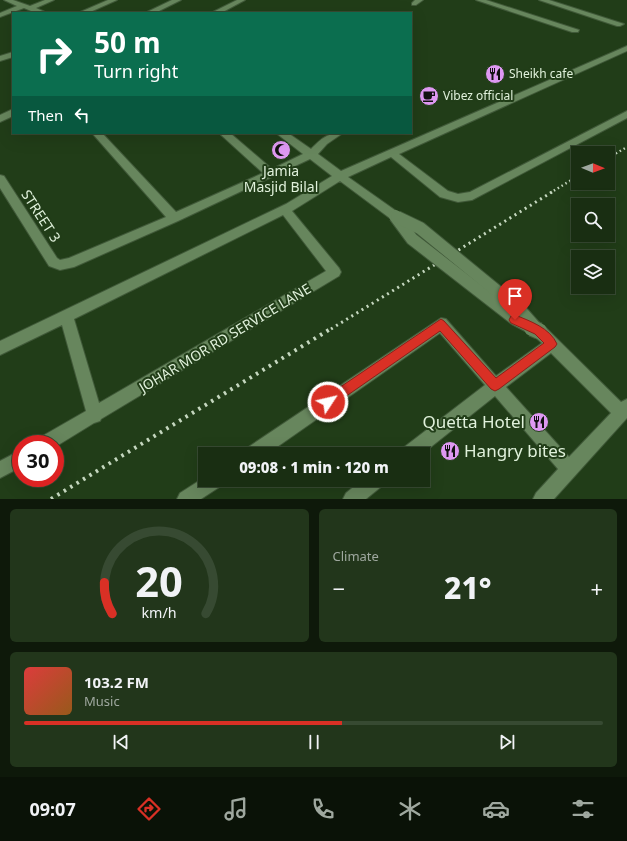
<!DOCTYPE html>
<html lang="en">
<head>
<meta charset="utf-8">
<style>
	:root { --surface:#192e12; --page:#22361b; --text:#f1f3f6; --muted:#9fa89f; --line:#374a32; --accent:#d93025 }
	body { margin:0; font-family:"Noto Sans",sans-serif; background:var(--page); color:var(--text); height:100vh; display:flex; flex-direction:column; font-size:15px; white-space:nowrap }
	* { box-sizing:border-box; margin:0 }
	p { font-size:13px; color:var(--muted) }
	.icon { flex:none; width:22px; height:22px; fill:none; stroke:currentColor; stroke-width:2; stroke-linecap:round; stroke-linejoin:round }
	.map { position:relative; height:499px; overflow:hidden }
	.details { display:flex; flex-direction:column; gap:10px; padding:10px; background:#0e190a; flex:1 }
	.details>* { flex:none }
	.guide { position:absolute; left:12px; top:12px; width:400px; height:122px; border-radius:0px; box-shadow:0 4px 16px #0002,0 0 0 1px var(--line); background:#0b6e4f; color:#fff; overflow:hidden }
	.needle { width:26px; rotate:91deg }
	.fabs { position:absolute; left:571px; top:146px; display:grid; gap:8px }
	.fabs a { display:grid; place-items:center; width:44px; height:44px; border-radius:0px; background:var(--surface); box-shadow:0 4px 16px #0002,0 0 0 1px var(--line); font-size:20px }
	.speed { position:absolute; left:12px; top:435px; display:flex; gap:8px; font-size:20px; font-weight:700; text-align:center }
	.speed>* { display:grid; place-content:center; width:52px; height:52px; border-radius:50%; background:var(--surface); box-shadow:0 4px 16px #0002,0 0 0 1px var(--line); line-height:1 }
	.speed .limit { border:6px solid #d22; background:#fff; color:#111 }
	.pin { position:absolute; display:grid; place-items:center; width:34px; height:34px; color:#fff; margin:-41px -17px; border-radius:50% 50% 50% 0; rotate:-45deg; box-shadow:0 0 4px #0007 }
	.pin .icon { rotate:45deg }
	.me { position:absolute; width:44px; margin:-22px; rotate:55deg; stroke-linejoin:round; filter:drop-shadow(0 0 3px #0008) }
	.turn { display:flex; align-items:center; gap:14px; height:84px; padding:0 16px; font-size:18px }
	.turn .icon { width:52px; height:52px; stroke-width:2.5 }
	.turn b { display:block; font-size:28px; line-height:34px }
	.then { display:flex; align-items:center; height:38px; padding:0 16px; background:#0003; gap:8px; font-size:15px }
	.big { font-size:30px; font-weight:800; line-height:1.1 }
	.details .widget { flex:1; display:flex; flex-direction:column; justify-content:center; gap:6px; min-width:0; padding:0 14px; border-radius:6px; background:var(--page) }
	.details .dial { align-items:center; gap:0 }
	.dial svg { height:104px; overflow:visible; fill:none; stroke:var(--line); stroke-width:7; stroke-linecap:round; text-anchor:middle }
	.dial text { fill:var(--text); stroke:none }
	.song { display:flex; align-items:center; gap:12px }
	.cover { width:48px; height:48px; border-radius:6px; background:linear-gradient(135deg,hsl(0 70% 55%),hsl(30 70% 35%)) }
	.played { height:4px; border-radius:2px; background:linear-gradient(90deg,var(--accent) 55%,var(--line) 55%) }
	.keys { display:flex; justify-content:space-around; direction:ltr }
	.heat { display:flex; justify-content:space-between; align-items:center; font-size:22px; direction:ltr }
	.details .tiles { flex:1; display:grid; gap:10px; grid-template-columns:1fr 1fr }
	.widget:last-child { grid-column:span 2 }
	.trip { position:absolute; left:198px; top:447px; width:232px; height:40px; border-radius:0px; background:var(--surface); box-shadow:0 4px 16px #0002,0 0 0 1px var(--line); font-weight:800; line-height:40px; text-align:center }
	.tab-bar { display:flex; height:64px; justify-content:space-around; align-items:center; background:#0a1207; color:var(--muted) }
	.tab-bar .icon { width:28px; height:28px }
	.tab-bar .on { color:var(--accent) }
	.tab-bar b { font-size:18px; color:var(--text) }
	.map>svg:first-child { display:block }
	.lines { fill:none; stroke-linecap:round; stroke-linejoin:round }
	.street-casing { stroke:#405939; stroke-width:2 }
	.street { fill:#67865d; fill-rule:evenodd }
	.rail-far2 { stroke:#c5d7bf; stroke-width:2.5; stroke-dasharray:1.5 3; stroke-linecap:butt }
	.rail-far1 { stroke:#c5d7bf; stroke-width:3; stroke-dasharray:2 4; stroke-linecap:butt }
	.rail { stroke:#c5d7bf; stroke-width:4; stroke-dasharray:2.5 5; stroke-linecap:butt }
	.street-bridge-far1-casing { stroke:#405939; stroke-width:14; stroke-linecap:butt }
	.street-bridge-casing { stroke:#405939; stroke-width:18; stroke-linecap:butt }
	.street-bridge-far1 { stroke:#67865d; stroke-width:12 }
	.street-bridge { stroke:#67865d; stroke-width:16 }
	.route { fill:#d93025; stroke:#8d1f18 }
	.labels { text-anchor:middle; stroke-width:4; stroke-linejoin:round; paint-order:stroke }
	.far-poi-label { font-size:12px; fill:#e0f1db; stroke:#213d18; text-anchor:start }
	.poi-label { font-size:14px; fill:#e0f1db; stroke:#213d18 }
	.street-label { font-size:14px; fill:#e0f1db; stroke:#213d18 }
	.near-poi-label { font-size:17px; fill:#e0f1db; stroke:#213d18; text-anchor:end }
</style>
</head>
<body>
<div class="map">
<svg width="627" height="499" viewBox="0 0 627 499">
	<rect width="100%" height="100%" fill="#213d18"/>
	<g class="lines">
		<g class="street-casing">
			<g id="street">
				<polygon points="4,0 13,0 30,6 45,0 54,0 36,8 47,13 36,13 24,8 0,17 0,13 17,6"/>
				<polygon points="108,0 117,0 88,13 78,13"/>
				<polygon points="172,0 181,0 155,13 145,13"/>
				<polygon points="237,0 245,0 221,13 211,13"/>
				<polygon points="415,0 423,0 416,5 412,5 412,3"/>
				<polygon points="476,0 486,0 579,30 578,32 572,32"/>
				<polygon points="539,0 549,0 624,24 620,26 617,26"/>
				<path d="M627,46V51L399,154L448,191L458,194L470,192L627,111V118L472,200L458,202L440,197L391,157L348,177L399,213L401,216L399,219L395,220L391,219L340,181L292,211L339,268L341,272L339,276L101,419L100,421L94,423L55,447V444H37L39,438L86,411L62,325L0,355V341L286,204L332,176L310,159L178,221L74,267L60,270L49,266L0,188V175L4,176L57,258L60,260L69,258L166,217L92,133H102L176,212L263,173L219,133H230L272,169L303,154L276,133H288L311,149C322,138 327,133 343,133L327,144L318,154L341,171ZM283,215L326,271L99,403L74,319Z"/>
				<polygon points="13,52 13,57 0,61 0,56"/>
				<polygon points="13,109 13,116 0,122 0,115"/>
				<path d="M441,318L446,319L496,376L542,343L534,336L532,331L534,326L539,324L544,326L621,402L627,399V418L554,499H533L536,493L558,469L495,396L422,454H401L403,448L485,385L440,333L267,454H245L247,448ZM551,353L611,413L569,457L506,387Z"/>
				<polygon points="21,450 21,467 0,478 0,461"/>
				<polygon points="205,477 205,480 223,480 221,486 201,499 177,499 180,493"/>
				<polygon points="362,480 384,480 382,486 366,499 343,499 346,493"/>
			</g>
		</g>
		<use href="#street" class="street"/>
		<g class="rail-far2">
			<polyline points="608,158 627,147"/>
			<polyline points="550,193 578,176"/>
		</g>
		<polyline class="rail-far1" points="331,329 552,192"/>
		<polyline class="rail" points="51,499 332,328"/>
		<g class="street-bridge-far1-casing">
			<g id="street-bridge-far1">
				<polyline points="395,216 412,239 515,319 534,329"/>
				<polyline points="397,217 420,228 520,310 535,327"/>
			</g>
		</g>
		<g class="street-bridge-casing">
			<polyline id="street-bridge" points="532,328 539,331"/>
		</g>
		<use href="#street-bridge-far1" class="street-bridge-far1"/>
		<use href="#street-bridge" class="street-bridge"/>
	</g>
	<path class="route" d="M515,315C530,321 550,328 557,344L555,347L499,389L495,391L491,389L440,331L332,406L328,408L324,406L322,402L324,398L441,319L444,321L496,378L544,343L535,334L511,323L509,320L511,316Z"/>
	<defs>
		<g id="restaurant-disc" transform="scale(1)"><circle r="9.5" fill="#de98f2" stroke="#213d18"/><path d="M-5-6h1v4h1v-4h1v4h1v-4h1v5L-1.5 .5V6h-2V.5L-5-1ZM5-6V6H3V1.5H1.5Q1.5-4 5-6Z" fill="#111"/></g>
		<g id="cafe-disc" transform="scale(1)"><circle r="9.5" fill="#de98f2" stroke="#213d18"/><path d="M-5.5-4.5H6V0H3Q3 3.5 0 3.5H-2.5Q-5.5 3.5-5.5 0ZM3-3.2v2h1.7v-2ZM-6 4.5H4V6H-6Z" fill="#111"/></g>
		<g id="mosque-disc" transform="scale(1)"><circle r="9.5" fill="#de98f2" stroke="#213d18"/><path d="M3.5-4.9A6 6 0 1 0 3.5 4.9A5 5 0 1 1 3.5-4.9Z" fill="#111"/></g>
	</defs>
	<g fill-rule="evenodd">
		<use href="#restaurant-disc" x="495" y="74"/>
		<use href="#cafe-disc" x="429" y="96"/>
		<use href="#mosque-disc" x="281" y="150"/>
		<use href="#restaurant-disc" x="539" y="422"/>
		<use href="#restaurant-disc" x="450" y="451"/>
	</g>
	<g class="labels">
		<g class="far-poi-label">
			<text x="509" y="78">Sheikh cafe</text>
			<text x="443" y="100">Vibez official</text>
		</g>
		<g class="poi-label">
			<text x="281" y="176">Jamia<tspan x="281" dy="16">Masjid Bilal</tspan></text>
		</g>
		<g class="street-label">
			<text transform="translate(41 216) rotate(57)" y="5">STREET 3</text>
			<text transform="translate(225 338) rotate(-31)" y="5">JOHAR MOR RD SERVICE LANE</text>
		</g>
		<g class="near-poi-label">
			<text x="525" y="428">Quetta Hotel</text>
			<text x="464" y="457" text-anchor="start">Hangry bites</text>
		</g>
	</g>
</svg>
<div class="fabs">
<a><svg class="needle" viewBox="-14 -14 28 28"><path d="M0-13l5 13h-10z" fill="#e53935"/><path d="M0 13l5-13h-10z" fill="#9fa89f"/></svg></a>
<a><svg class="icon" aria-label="search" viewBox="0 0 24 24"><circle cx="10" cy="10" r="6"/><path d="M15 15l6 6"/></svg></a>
<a><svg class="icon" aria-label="layers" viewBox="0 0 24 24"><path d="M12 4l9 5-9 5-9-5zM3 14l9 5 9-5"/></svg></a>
</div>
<div class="speed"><div class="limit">30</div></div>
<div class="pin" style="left:515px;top:320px;background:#d93025"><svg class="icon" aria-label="arrive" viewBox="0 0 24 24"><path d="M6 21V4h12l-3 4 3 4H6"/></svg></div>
<svg class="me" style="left:328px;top:402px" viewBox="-20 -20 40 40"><circle r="17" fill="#d93025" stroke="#fff" stroke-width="3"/><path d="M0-11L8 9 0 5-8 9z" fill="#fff"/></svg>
<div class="trip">09:08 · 1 min · 120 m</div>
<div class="guide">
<div class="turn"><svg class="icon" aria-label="right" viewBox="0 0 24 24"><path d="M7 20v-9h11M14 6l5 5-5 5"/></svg><div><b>50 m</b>Turn right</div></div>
<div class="then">Then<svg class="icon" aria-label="left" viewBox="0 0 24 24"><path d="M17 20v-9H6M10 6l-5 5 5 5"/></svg></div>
</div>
</div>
<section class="details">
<div class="tiles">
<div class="widget dial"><svg viewBox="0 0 100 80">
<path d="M14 69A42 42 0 1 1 86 69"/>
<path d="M14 69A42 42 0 0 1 8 45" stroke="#d93025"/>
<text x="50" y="56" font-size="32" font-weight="700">20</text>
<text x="50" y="72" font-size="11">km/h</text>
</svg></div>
<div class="widget"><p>Climate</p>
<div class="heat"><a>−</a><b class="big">21°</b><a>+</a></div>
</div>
<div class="widget">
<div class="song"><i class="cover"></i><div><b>103.2 FM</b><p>Music</p></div></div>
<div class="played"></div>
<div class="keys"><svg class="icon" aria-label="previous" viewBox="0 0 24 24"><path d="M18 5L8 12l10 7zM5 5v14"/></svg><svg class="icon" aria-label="pause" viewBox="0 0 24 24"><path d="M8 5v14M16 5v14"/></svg><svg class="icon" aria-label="next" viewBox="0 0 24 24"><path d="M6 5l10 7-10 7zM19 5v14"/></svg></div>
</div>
</div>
</section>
<nav class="tab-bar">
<b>09:07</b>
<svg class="icon on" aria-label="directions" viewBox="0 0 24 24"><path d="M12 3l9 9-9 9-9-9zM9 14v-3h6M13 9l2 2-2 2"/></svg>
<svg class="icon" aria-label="music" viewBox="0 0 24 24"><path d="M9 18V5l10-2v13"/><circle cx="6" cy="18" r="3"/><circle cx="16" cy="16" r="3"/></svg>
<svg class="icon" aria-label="phone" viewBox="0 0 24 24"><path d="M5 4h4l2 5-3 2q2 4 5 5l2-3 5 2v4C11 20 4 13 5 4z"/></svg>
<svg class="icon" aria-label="climate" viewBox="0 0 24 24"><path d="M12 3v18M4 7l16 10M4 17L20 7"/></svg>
<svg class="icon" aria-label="car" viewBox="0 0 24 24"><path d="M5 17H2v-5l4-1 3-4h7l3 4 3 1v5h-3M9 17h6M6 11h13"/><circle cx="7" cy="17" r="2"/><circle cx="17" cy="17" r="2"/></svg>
<svg class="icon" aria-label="filters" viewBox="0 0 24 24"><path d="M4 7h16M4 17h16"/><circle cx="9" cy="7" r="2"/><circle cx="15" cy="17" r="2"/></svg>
</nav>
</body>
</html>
